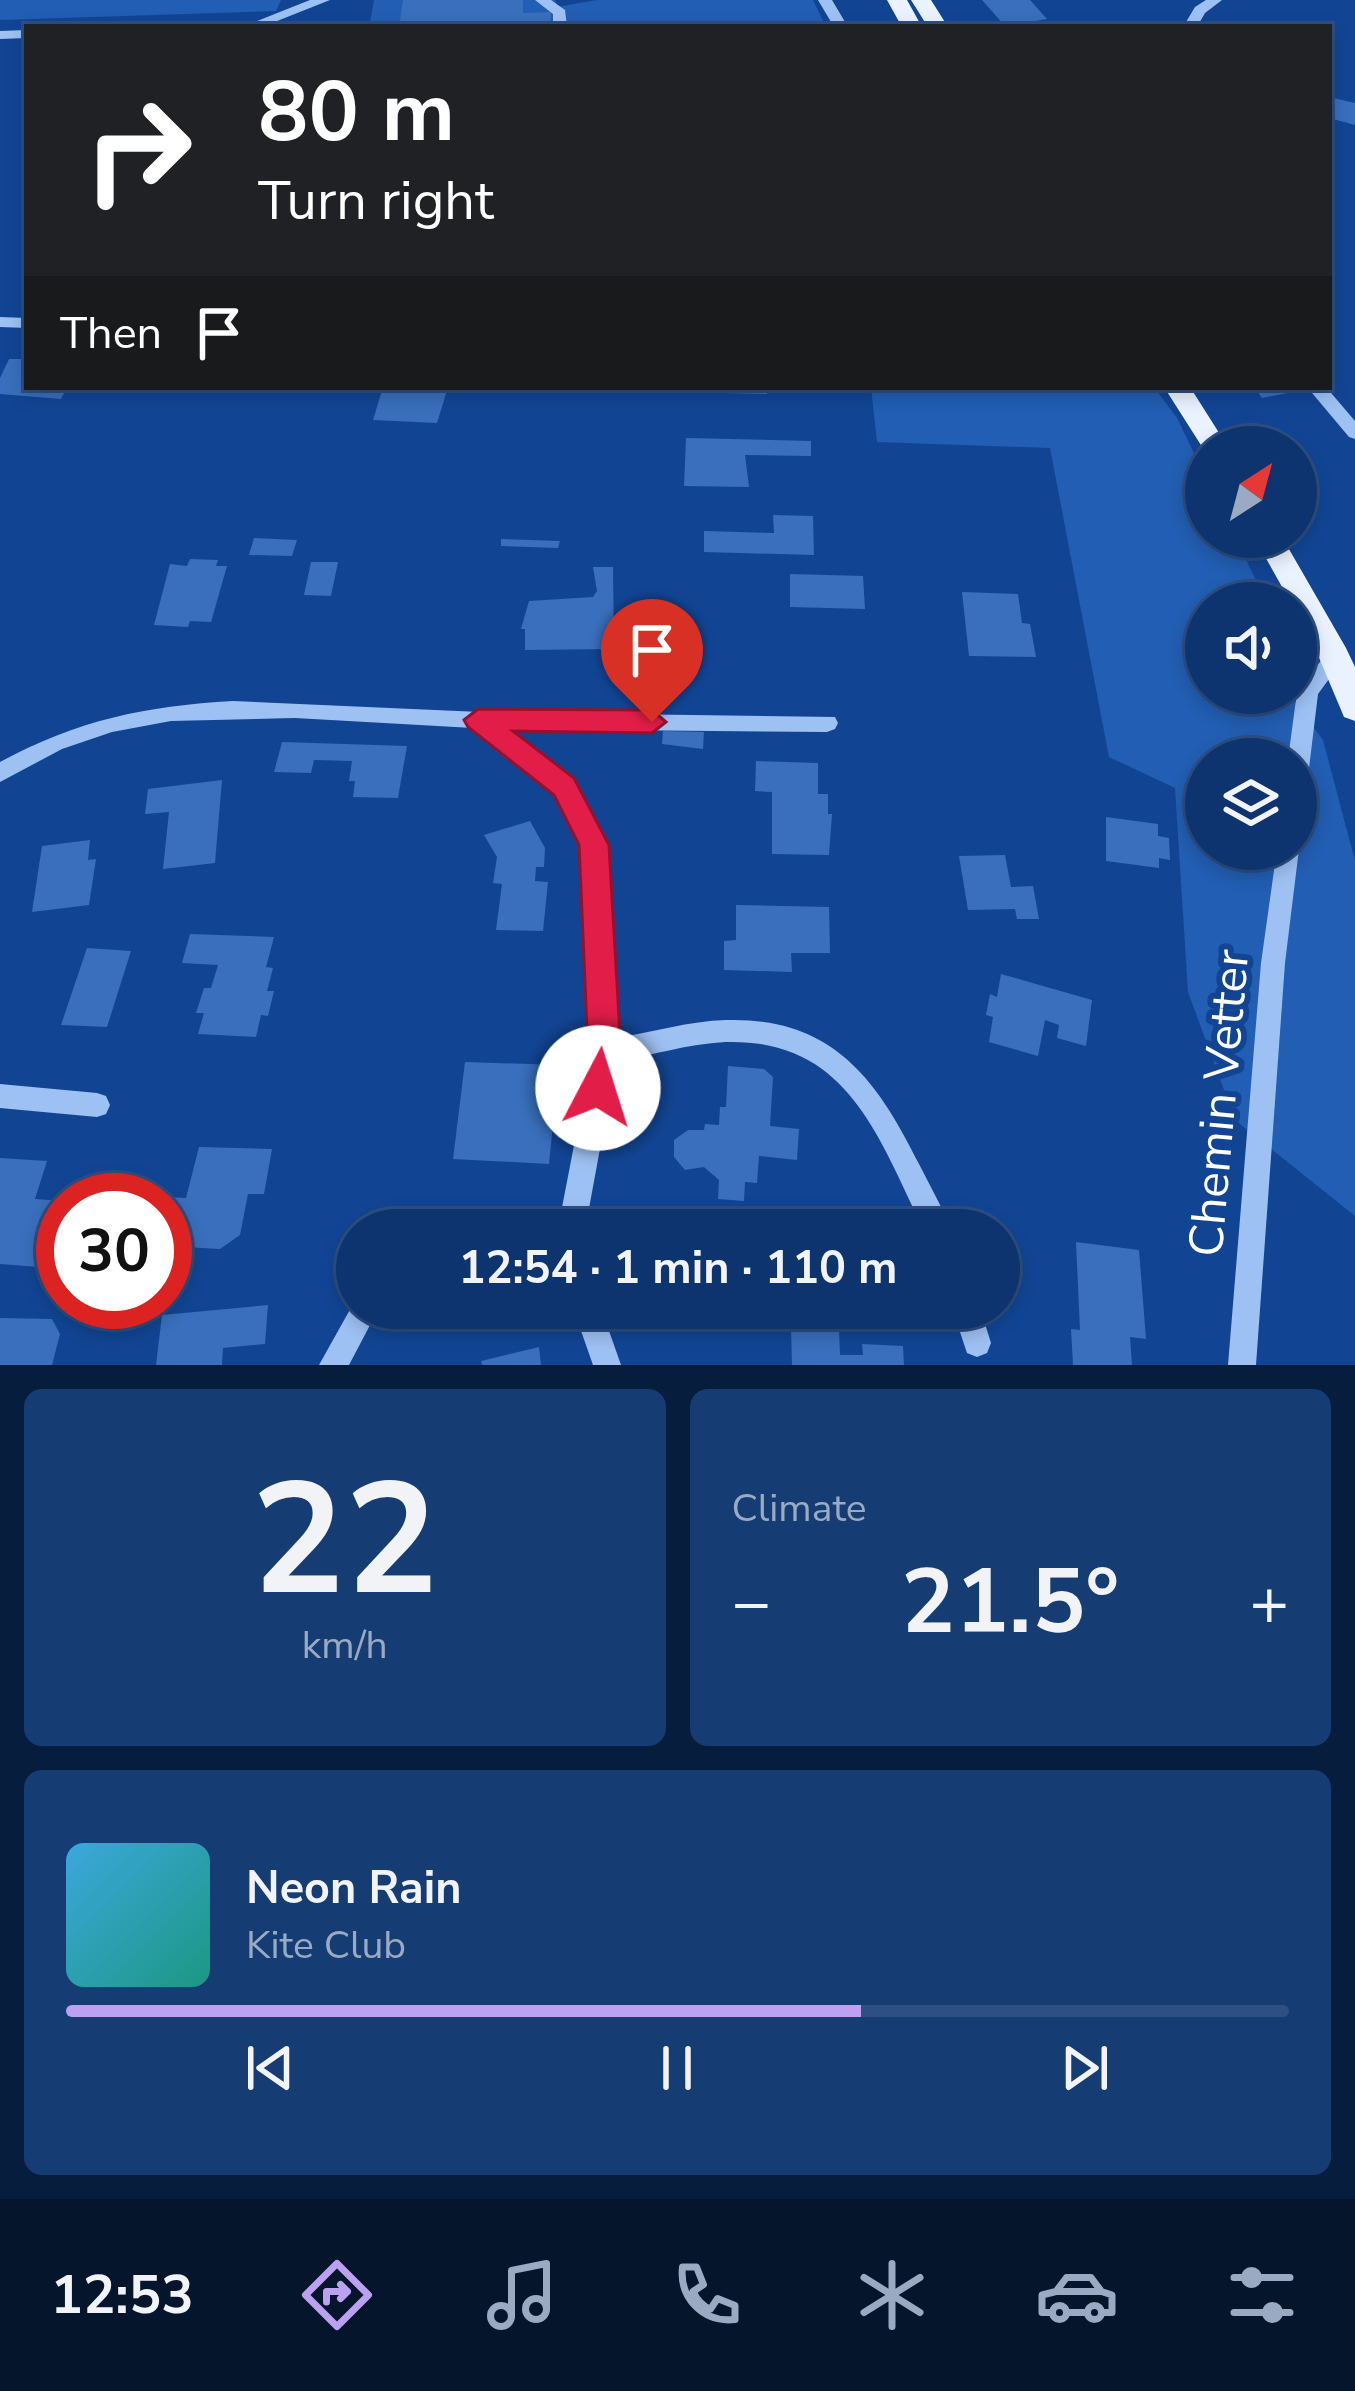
<!DOCTYPE html>
<html lang="en">
<head>
<meta charset="utf-8">
<style>
	:root { --surface:#0d346f; --page:#163c74; --text:#f1f3f6; --muted:#9aaac3; --line:#2d4f82; --accent:#bca0f2 }
	body { margin:0; font-family:"Nunito Sans",sans-serif; background:var(--page); color:var(--text); height:100vh; display:flex; flex-direction:column; font-size:45px; white-space:nowrap }
	* { box-sizing:border-box; margin:0 }
	p { font-size:39px; color:var(--muted) }
	.icon { flex:none; width:66px; height:66px; fill:none; stroke:currentColor; stroke-width:2; stroke-linecap:round; stroke-linejoin:round }
	.map { position:relative; height:1365px; overflow:hidden }
	.drawer { display:flex; flex-direction:column; gap:24px; padding:24px; background:#071d3d; flex:1 }
	.drawer>* { flex:none }
	.hud { position:absolute; left:24px; top:24px; width:1308px; height:366px; border-radius:0px; box-shadow:0 6px 18px #0003,0 0 0 3px var(--line); background:#202124; color:#fff; overflow:hidden }
	.needle { width:78px; rotate:36deg }
	.tools { position:absolute; left:1185px; top:426px; display:grid; gap:24px }
	.tools a { display:grid; place-items:center; width:132px; height:132px; border-radius:50%; background:var(--surface); box-shadow:0 6px 18px #0003,0 0 0 3px var(--line); font-size:60px }
	.speed { position:absolute; left:36px; top:1173px; display:flex; gap:24px; font-size:60px; font-weight:700; text-align:center }
	.speed>* { display:grid; place-content:center; width:156px; height:156px; border-radius:50%; background:var(--surface); box-shadow:0 6px 18px #0003,0 0 0 3px var(--line); line-height:1 }
	.speed .limit { border:18px solid #d22; background:#fff; color:#111 }
	.pin { position:absolute; display:grid; place-items:center; width:102px; height:102px; color:#fff; margin:-123px -51px; border-radius:50% 50% 50% 0; rotate:-45deg; box-shadow:0 0 12px #0007 }
	.pin .icon { rotate:45deg }
	.me { position:absolute; width:132px; margin:-66px; rotate:5deg; stroke-linejoin:round; filter:drop-shadow(0 0 9px #0008) }
	.turn { display:flex; align-items:center; gap:42px; height:252px; padding:0 36px; font-size:54px }
	.turn .icon { width:156px; height:156px; stroke-width:2.5 }
	.turn b { display:block; font-size:84px; line-height:102px }
	.then { display:flex; align-items:center; height:114px; padding:0 36px; background:#0003; gap:24px; font-size:45px }
	.big { font-size:90px; font-weight:700; line-height:1.1 }
	.drawer .widget { flex:1; display:flex; flex-direction:column; justify-content:center; gap:18px; min-width:0; padding:0 42px; border-radius:18px; background:var(--page) }
	.drawer .dial { align-items:center; gap:0 }
	.dial b { font-size:156px; line-height:1 }
	.song { display:flex; align-items:center; gap:36px }
	.cover { width:144px; height:144px; border-radius:18px; background:linear-gradient(135deg,hsl(200 70% 55%),hsl(170 70% 35%)) }
	.played { height:12px; border-radius:6px; background:linear-gradient(90deg,var(--accent) 65%,var(--line) 65%) }
	.keys { display:flex; justify-content:space-around; direction:ltr }
	.heat { display:flex; justify-content:space-between; align-items:center; font-size:66px; direction:ltr }
	.drawer .tiles { flex:1; display:grid; gap:24px; grid-template-columns:1fr 1fr }
	.widget:last-child { grid-column:span 2 }
	.trip { position:absolute; left:336px; top:1209px; width:684px; height:120px; border-radius:60px; background:var(--surface); box-shadow:0 6px 18px #0003,0 0 0 3px var(--line); font-weight:700; line-height:120px; text-align:center }
	.menu { display:flex; height:192px; justify-content:space-around; align-items:center; background:#05152c; color:var(--muted) }
	.menu .icon { width:84px; height:84px }
	.menu .active { color:var(--accent) }
	.menu b { font-size:54px; color:var(--text) }
	.map>svg:first-child { display:block }
	.green { fill:#225eb3; fill-rule:evenodd }
	.building { fill:#396fbc }
	.lines { fill:none; stroke-linecap:round; stroke-linejoin:round }
	.minor { fill:#9ec1f3; fill-rule:evenodd }
	.major { fill:#ebf2ff; fill-rule:evenodd }
	.route { fill:#e11d48; stroke:#92132f; stroke-width:3 }
	.labels { text-anchor:middle; stroke-width:12; stroke-linejoin:round; paint-order:stroke }
	.near-street-label { font-size:48px; fill:#fff; stroke:#114594 }
</style>
</head>
<body>
<div class="map">
<svg width="1355" height="1365" viewBox="0 0 1355 1365">
	<rect width="100%" height="100%" fill="#114594"/>
	<g class="green">
		<polygon points="0,0 281,0 276,11 0,20"/>
		<polygon points="374,0 555,0 557,7 597,0 813,0 826,27 369,27"/>
		<path d="M871,387H1154L1177,418L1206,478V537H1235L1267,603H1206V693H1288L1323,740L1355,861V1216L1235,1120L1188,992L1175,788L1109,757L1050,448L877,442ZM1206,759H1296V849H1206Z"/>
	</g>
	<g class="building">
		<polygon points="403,0 523,0 523,13 551,12 550,27 399,27"/>
		<polygon points="982,0 1030,0 1047,19 1005,26"/>
		<polygon points="1329,97 1355,103 1355,125 1329,118"/>
		<polygon points="9,359 27,359 27,387 67,387 61,399 0,394 0,378"/>
		<polygon points="383,387 448,387 437,423 373,420"/>
		<polygon points="687,387 767,387 767,394 686,392"/>
		<polygon points="1254,387 1295,387 1298,391 1262,398"/>
		<polygon points="686,438 811,441 811,456 745,455 749,487 684,486"/>
		<polygon points="773,515 813,516 814,555 704,552 704,531 774,533"/>
		<polygon points="254,538 297,540 292,556 249,555"/>
		<polygon points="501,539 560,541 558,548 501,546"/>
		<polygon points="190,559 218,560 216,566 227,566 211,622 190,621 188,627 154,625 170,564 187,566"/>
		<polygon points="311,562 338,562 331,596 304,595"/>
		<polygon points="593,567 613,567 614,649 525,650 525,629 521,629 529,601 593,597 597,591"/>
		<polygon points="790,574 863,576 865,609 790,607"/>
		<polygon points="962,592 1018,594 1022,623 1030,624 1036,657 969,656"/>
		<polygon points="663,731 704,732 703,749 662,744"/>
		<polygon points="282,742 407,746 398,798 353,797 355,781 349,781 352,761 314,760 311,773 274,772"/>
		<polygon points="756,761 818,763 818,794 828,794 828,814 832,814 829,855 772,854 772,792 755,791"/>
		<polygon points="222,780 215,863 163,869 169,812 145,814 148,789"/>
		<polygon points="1106,817 1158,824 1158,836 1169,838 1170,860 1159,858 1159,868 1106,861"/>
		<polygon points="530,821 545,848 544,867 536,867 535,881 548,882 543,931 496,930 502,884 493,883 497,857 484,835"/>
		<polygon points="90,840 88,860 96,859 89,905 32,912 42,846"/>
		<polygon points="1005,855 1011,887 1033,886 1039,919 1017,919 1015,909 968,910 959,856"/>
		<polygon points="736,905 829,907 830,953 791,953 792,972 724,970 724,941 736,940"/>
		<polygon points="190,934 274,937 266,967 273,968 267,991 274,991 268,1016 261,1015 256,1037 198,1034 204,1013 196,1013 204,988 211,988 218,965 182,963"/>
		<polygon points="87,948 131,951 107,1027 61,1025"/>
		<polygon points="1001,974 1092,1000 1086,1046 1057,1038 1059,1025 1045,1020 1038,1056 989,1042 993,1017 986,1015 990,994 997,997"/>
		<polygon points="465,1062 559,1065 549,1164 453,1159"/>
		<polygon points="728,1066 764,1069 773,1077 770,1126 799,1129 797,1160 759,1156 757,1183 745,1182 744,1201 718,1199 719,1180 704,1167 685,1170 674,1157 674,1140 688,1130 704,1130 705,1124 719,1125 720,1107 726,1107"/>
		<polygon points="199,1147 272,1149 264,1194 248,1194 240,1235 220,1249 165,1246 165,1197 186,1198"/>
		<polygon points="0,1158 47,1161 35,1199 63,1201 63,1231 52,1268 0,1264"/>
		<polygon points="1076,1242 1139,1250 1146,1339 1130,1337 1132,1365 1073,1365 1071,1329 1080,1330"/>
		<polygon points="268,1305 265,1344 223,1348 222,1365 156,1365 162,1315"/>
		<polygon points="0,1318 52,1319 60,1334 52,1365 0,1365"/>
		<polygon points="791,1328 839,1329 840,1355 863,1355 862,1344 903,1346 904,1365 792,1365"/>
		<polygon points="539,1347 541,1365 482,1365 481,1361"/>
	</g>
	<g class="lines">
		<g class="minor">
			<polygon points="310,0 330,0 262,27 242,27"/>
			<polygon points="535,0 551,0 565,10 567,27 553,27 553,14"/>
			<polygon points="818,0 832,0 848,27 834,27"/>
			<polygon points="1206,0 1222,0 1205,13 1197,27 1183,27 1195,7"/>
			<polygon points="27,30 27,38 0,39 0,31"/>
			<polygon points="0,317 27,318 27,328 0,327"/>
			<polygon points="1307,387 1326,387 1355,421 1355,439 1349,437"/>
			<polygon points="1336,648 1346,656 1318,694 1307,785 1304,791 1296,794 1296,759 1288,759 1297,692 1329,650"/>
			<path d="M233,701L480,712L835,717L838,723L835,729L827,732L505,729L572,780L605,845L617,1038C653,1032 689,1021 726,1020C831,1017 876,1077 919,1164C930,1186 942,1207 952,1230H924C878,1137 848,1038 725,1042C688,1044 652,1055 616,1062L585,1230H414L418,1220L449,1210L548,1216L559,1223L592,1052L583,845L556,792L473,728L295,718L171,721L112,732L62,749L0,782V762C78,720 145,706 233,701Z"/>
			<polygon points="1296,842 1299,849 1285,963 1256,1365 1228,1365 1261,963 1277,849 1296,849"/>
			<polygon points="0,1084 97,1093 106,1096 110,1105 106,1114 97,1117 0,1108"/>
			<polygon points="357,1297 357,1308 379,1308 349,1365 319,1365"/>
			<polygon points="573,1308 601,1308 621,1365 593,1365"/>
			<polygon points="952,1308 980,1308 991,1343 987,1353 977,1357 967,1353"/>
		</g>
		<g class="major">
			<polygon points="887,0 907,0 922,27 902,27"/>
			<polygon points="911,0 931,0 948,27 928,27"/>
			<polygon points="1164,387 1190,387 1228,447 1206,447 1206,453"/>
			<polygon points="1254,537 1282,537 1346,648 1355,667 1355,721 1344,717 1296,603 1291,603"/>
		</g>
	</g>
	<polygon class="route" points="478,709 652,710 666,722 652,733 513,731 574,778 609,845 621,1052 610,1099 598,1104 587,1099 582,1088 588,1052 579,845 554,795 468,727 464,720"/>
	<g class="labels">
		<g class="near-street-label">
			<text transform="translate(1218 1103) rotate(-85)" y="17">Chemin Vetter</text>
		</g>
	</g>
</svg>
<div class="tools">
<a><svg class="needle" viewBox="-14 -14 28 28"><path d="M0-13l5 13h-10z" fill="#e53935"/><path d="M0 13l5-13h-10z" fill="#9aaac3"/></svg></a>
<a><svg class="icon" aria-label="sound" viewBox="0 0 24 24"><path d="M4 9h4l5-4v14l-5-4H4zM17 9q2 3 0 6"/></svg></a>
<a><svg class="icon" aria-label="layers" viewBox="0 0 24 24"><path d="M12 4l9 5-9 5-9-5zM3 14l9 5 9-5"/></svg></a>
</div>
<div class="speed"><div class="limit">30</div></div>
<div class="pin" style="left:652px;top:722px;background:#d93025"><svg class="icon" aria-label="arrive" viewBox="0 0 24 24"><path d="M6 21V4h12l-3 4 3 4H6"/></svg></div>
<svg class="me" style="left:598px;top:1088px" viewBox="-20 -20 40 40"><circle r="19" fill="#fff"/><path d="M0-13L10 11 0 6-10 11z" fill="#e11d48"/></svg>
<div class="trip">12:54 · 1 min · 110 m</div>
<div class="hud">
<div class="turn"><svg class="icon" aria-label="right" viewBox="0 0 24 24"><path d="M7 20v-9h11M14 6l5 5-5 5"/></svg><div><b>80 m</b>Turn right</div></div>
<div class="then">Then<svg class="icon" aria-label="arrive" viewBox="0 0 24 24"><path d="M6 21V4h12l-3 4 3 4H6"/></svg></div>
</div>
</div>
<section class="drawer">
<div class="tiles">
<div class="widget dial"><b>22</b><p>km/h</p></div>
<div class="widget"><p>Climate</p>
<div class="heat"><a>−</a><b class="big">21.5°</b><a>+</a></div>
</div>
<div class="widget">
<div class="song"><i class="cover"></i><div><b>Neon Rain</b><p>Kite Club</p></div></div>
<div class="played"></div>
<div class="keys"><svg class="icon" aria-label="previous" viewBox="0 0 24 24"><path d="M18 5L8 12l10 7zM5 5v14"/></svg><svg class="icon" aria-label="pause" viewBox="0 0 24 24"><path d="M8 5v14M16 5v14"/></svg><svg class="icon" aria-label="next" viewBox="0 0 24 24"><path d="M6 5l10 7-10 7zM19 5v14"/></svg></div>
</div>
</div>
</section>
<nav class="menu">
<b>12:53</b>
<svg class="icon active" aria-label="directions" viewBox="0 0 24 24"><path d="M12 3l9 9-9 9-9-9zM9 14v-3h6M13 9l2 2-2 2"/></svg>
<svg class="icon" aria-label="music" viewBox="0 0 24 24"><path d="M9 18V5l10-2v13"/><circle cx="6" cy="18" r="3"/><circle cx="16" cy="16" r="3"/></svg>
<svg class="icon" aria-label="phone" viewBox="0 0 24 24"><path d="M5 4h4l2 5-3 2q2 4 5 5l2-3 5 2v4C11 20 4 13 5 4z"/></svg>
<svg class="icon" aria-label="climate" viewBox="0 0 24 24"><path d="M12 3v18M4 7l16 10M4 17L20 7"/></svg>
<svg class="icon" aria-label="car" viewBox="0 0 24 24"><path d="M5 17H2v-5l4-1 3-4h7l3 4 3 1v5h-3M9 17h6M6 11h13"/><circle cx="7" cy="17" r="2"/><circle cx="17" cy="17" r="2"/></svg>
<svg class="icon" aria-label="filters" viewBox="0 0 24 24"><path d="M4 7h16M4 17h16"/><circle cx="9" cy="7" r="2"/><circle cx="15" cy="17" r="2"/></svg>
</nav>
</body>
</html>
